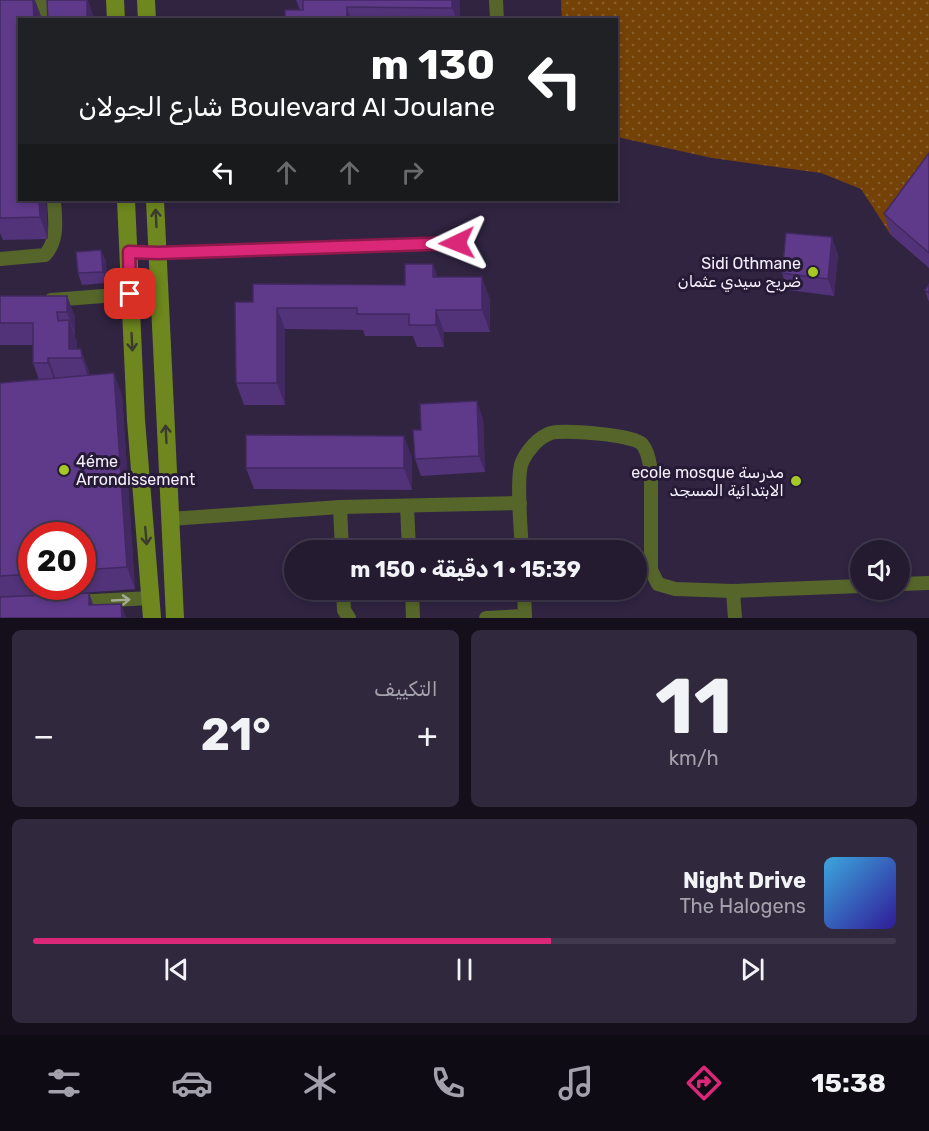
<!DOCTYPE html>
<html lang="ar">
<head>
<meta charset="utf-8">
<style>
	:root { --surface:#241b31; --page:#30283d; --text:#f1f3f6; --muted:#a3a1ab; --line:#41394d; --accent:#db2777 }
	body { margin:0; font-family:Rubik,"Noto Sans Arabic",sans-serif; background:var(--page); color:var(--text); direction:rtl; height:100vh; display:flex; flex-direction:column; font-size:22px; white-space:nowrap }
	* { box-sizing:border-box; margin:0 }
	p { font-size:20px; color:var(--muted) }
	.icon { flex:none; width:33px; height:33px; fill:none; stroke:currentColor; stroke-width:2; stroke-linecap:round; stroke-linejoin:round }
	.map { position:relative; height:618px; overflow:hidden; direction:ltr }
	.details { display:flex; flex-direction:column; gap:12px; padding:12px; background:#140f1b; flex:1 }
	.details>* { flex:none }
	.hud { position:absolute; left:18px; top:18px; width:600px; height:183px; border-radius:0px; box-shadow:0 3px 9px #0003,0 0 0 2px var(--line); direction:rtl; background:#202124; color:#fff; overflow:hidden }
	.fabs { position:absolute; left:850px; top:540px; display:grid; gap:12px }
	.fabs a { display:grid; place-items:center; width:60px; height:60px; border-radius:50%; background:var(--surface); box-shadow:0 3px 9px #0003,0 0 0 2px var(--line); font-size:30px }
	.speed { position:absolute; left:18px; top:522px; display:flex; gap:12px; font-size:30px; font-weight:700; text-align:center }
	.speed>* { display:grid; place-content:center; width:78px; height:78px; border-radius:50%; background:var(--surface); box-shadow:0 3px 9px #0003,0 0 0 2px var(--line); line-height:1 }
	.speed .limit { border:9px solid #d22; background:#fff; color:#111 }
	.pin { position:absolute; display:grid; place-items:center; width:51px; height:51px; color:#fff; margin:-26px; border-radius:12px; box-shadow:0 3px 9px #0006 }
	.me { position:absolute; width:66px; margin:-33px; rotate:268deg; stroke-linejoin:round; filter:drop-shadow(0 0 4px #0008) }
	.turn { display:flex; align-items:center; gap:21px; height:126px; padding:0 24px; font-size:27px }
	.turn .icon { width:78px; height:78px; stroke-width:2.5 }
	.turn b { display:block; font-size:42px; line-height:51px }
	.lanes { display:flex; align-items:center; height:57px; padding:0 24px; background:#0003; justify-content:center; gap:30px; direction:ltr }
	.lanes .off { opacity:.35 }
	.big { font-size:45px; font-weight:700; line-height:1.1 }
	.details .card { flex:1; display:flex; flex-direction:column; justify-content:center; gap:9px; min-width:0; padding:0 21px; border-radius:9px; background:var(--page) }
	.details .dial { align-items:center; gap:0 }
	.dial b { font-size:78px; line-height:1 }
	.song { display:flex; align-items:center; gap:18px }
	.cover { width:72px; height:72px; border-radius:9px; background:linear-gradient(135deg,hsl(200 70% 55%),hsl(250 70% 35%)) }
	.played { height:6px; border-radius:3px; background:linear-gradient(90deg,var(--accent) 60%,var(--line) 60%) }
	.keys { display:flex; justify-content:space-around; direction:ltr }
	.heat { display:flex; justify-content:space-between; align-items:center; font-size:33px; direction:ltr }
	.details .tiles { flex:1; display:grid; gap:12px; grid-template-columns:1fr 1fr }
	.card:last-child { grid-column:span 2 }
	.trip { position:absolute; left:284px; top:540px; width:363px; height:60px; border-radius:30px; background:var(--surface); box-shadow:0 3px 9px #0003,0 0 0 2px var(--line); font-weight:700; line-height:60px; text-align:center; direction:rtl }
	.tab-bar { display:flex; height:96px; justify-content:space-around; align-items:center; background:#0e0b14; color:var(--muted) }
	.tab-bar .icon { width:42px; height:42px }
	.tab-bar .selected { color:var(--accent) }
	.tab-bar b { font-size:27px; color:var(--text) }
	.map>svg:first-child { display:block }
	.park { fill:url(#park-dots) }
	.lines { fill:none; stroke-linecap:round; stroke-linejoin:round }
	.lane { stroke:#56662b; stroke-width:7 }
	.street { stroke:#56662b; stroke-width:14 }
	.secondary { stroke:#6e871e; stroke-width:18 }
	.wall { fill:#523278; fill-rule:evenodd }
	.shaded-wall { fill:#422961 }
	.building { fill:#5f3a8b; stroke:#422961; stroke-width:1.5 }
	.oneway { stroke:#3c3b2f }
	.oneway2 { stroke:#a6ab94 }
	.route-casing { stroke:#8e194d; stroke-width:15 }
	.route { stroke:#db2777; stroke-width:10 }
	.poi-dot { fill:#a4c825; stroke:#261a36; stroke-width:2 }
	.labels { text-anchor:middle; stroke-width:6; stroke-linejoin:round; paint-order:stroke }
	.poi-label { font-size:16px; fill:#f5f0fc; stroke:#261a36; text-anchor:end }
</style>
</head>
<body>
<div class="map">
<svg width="929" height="618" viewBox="0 0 929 618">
	<defs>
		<pattern id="park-dots" width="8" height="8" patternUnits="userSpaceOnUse" patternTransform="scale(1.5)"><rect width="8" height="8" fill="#744207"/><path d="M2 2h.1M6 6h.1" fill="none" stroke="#885e2c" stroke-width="1.8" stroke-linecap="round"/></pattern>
	</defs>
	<rect width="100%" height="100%" fill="#302441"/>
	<polygon class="park" points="561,0 929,0 929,185 891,235 861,189 821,173 712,158 617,137 616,20 562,19"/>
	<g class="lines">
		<polyline class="lane" points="129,252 158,253 457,243"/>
		<g class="street">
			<polyline points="496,0 497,20"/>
			<polyline points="0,1 57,0"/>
			<polyline points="44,1 45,20"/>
			<path d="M0,259L45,255C59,239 55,220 54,200"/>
			<polyline points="51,300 130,294"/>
			<polyline points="407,506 409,550"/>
			<polyline points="340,507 342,550"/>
			<polyline points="170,519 340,507 520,503"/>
			<path d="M522,550C521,533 516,476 522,462C527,451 538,437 551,433C564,430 632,434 642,444C648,451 649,461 651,470V570L658,584L675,589L733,591L861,586"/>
			<polyline points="900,584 929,583"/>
			<polyline points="343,590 344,610 349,618"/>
			<polyline points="412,590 413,618"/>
			<polyline points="524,590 525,618"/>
			<polyline points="733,591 735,618"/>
			<polyline points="74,602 151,598"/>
			<polyline points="486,618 525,616"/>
		</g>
		<g class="secondary">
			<polyline points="115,0 116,20"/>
			<polyline points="146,0 147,20"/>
			<polyline points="126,200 136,420 152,618"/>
			<polyline points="155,200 175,618"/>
		</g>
	</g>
	<g class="wall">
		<polygon points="0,0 41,16 20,200 46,200 48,239 3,240 0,233"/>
		<polygon points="296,0 459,0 460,3 460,20 285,20 300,10"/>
		<polygon points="929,153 929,268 891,235 884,214"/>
		<polygon points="101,250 106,262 107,283 82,285 78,273"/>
		<polygon points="838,254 834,296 788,290 782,273"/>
		<polygon points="437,277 490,299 490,332 444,332 444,347 417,347 413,336 365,336 363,330 285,329 285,405 244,405 236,383 253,302 405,285"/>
		<polygon points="929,284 929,302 925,290"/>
		<path d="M0,296H67L75,317V334H74L77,342V349L89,371V376L122,395L135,589L54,595L89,593L93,605L121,604L126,618H0V383L39,380L33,363V345H0ZM32,536H82V586H32Z"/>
		<polygon points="483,418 485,472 421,476 415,459 421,430"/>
		<polygon points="412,457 412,490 254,489 246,468"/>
	</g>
	<g class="shaded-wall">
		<polygon points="33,0 35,0 41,16 41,20 34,20"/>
		<polygon points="87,0 88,0 95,20 87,20"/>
		<polygon points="452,0 459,0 460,3 460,20 457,20 452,8"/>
		<polygon points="347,7 351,20 347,20"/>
		<polygon points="39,200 46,200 48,239 40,217"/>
		<polygon points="832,237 838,254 834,296 828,279"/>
		<polygon points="101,250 106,262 107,283 103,272"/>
		<polygon points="433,264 441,286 433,277"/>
		<polygon points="482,277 490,299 490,332 482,310"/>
		<polygon points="67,296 75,317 75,334 67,312"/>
		<polygon points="277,308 285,329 285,405 277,383"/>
		<polygon points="436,310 444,332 444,347 436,325"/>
		<polygon points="69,320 77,342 77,358 69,349"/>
		<polygon points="81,349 89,371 89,380 82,358"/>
		<polygon points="48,358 56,380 56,385 48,363"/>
		<polygon points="114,373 122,395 135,589 127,567"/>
		<polygon points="477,401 483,418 485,472 479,456"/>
		<polygon points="404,436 412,457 412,490 404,468"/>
		<polygon points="89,593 97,615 89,605"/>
		<polygon points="121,604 126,618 122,618"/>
	</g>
	<g class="building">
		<polygon points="0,0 33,0 34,20 20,20 20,200 39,200 40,217 0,218"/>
		<polygon points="47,0 87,0 87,20 48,20"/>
		<polygon points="303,0 452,0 452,8 347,7 347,20 285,20 285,10 303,10"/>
		<polygon points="929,153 929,253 884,214"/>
		<polygon points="786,233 832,237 828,279 782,273"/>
		<polygon points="101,250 103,272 78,273 76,252"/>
		<polygon points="405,264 433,264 433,277 482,277 482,310 436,310 436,325 409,325 409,314 357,314 357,308 277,308 277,383 236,383 235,302 253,302 253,284 405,285"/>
		<polygon points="929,284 929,293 925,290"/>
		<polygon points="0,296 67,296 67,312 57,312 58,321 69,320 69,349 81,349 82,358 48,358 48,363 33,363 33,323 0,323"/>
		<polygon points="114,373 127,567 82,570 82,536 32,536 32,574 0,576 0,383"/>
		<polygon points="477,401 479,456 415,459 413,430 421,430 420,404"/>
		<polygon points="246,435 404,436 404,468 246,468"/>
		<polygon points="89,593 89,605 121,604 122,618 0,618 0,597"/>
	</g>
	<defs><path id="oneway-shaft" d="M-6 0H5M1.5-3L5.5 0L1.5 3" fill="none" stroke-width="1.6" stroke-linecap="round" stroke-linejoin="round" transform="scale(1.5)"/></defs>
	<g class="oneway">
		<use href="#oneway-shaft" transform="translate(156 218) rotate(-93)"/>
		<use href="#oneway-shaft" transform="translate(132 342) rotate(87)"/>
		<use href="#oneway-shaft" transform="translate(166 434) rotate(-93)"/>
		<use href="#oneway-shaft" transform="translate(146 536) rotate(85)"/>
	</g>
	<use class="oneway2" href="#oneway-shaft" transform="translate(121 600) rotate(-3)"/>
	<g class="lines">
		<g class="route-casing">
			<polyline id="route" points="130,294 129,252 158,253 457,243"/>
		</g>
		<use href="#route" class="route"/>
	</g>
	<g class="poi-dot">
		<circle cx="813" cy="272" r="6"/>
		<circle cx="64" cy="470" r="6"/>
		<circle cx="796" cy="481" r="6"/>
	</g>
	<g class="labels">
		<g class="poi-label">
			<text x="801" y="269">Sidi Othmane<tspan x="801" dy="18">ضريح سيدي عثمان</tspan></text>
			<text x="76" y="467" text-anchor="start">4éme<tspan x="76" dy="18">Arrondissement</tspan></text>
			<text x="784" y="478">ecole mosque مدرسة<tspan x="784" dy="18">الابتدائية المسجد</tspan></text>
		</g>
	</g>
</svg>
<div class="fabs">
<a><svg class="icon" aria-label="sound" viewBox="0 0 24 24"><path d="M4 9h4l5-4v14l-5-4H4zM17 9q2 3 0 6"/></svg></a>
</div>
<div class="speed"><div class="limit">20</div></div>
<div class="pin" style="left:130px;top:294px;background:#d93025"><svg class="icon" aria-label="arrive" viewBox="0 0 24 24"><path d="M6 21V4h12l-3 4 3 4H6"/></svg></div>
<svg class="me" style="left:457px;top:243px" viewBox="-20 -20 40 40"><path d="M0-17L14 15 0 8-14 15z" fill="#db2777" stroke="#fff" stroke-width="4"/></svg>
<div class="trip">15:39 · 1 دقيقة · 150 m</div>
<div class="hud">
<div class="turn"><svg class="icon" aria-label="left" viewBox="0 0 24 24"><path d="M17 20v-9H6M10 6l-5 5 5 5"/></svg><div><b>130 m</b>Boulevard Al Joulane شارع الجولان</div></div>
<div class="lanes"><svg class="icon" aria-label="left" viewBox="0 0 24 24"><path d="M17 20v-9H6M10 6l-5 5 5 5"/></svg><svg class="icon off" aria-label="ahead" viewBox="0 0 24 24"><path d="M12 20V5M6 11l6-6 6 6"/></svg><svg class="icon off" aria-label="ahead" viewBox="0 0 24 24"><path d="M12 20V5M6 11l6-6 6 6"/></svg><svg class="icon off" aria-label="right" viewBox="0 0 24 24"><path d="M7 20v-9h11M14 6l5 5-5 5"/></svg></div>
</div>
</div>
<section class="details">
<div class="tiles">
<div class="card dial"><b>11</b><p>km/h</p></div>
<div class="card"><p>التكييف</p>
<div class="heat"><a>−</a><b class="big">21°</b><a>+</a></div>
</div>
<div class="card">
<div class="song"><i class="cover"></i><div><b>Night Drive</b><p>The Halogens</p></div></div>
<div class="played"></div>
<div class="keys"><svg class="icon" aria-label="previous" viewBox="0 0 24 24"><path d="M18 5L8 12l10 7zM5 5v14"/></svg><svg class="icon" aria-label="pause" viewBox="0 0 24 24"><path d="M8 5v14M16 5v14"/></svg><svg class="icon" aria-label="next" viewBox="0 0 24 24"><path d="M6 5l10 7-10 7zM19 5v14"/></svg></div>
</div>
</div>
</section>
<nav class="tab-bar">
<b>15:38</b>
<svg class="icon selected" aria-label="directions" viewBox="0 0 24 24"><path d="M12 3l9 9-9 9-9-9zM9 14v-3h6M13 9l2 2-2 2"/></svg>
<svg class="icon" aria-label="music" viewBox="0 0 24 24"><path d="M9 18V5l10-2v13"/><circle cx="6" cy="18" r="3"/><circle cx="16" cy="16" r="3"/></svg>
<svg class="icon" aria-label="phone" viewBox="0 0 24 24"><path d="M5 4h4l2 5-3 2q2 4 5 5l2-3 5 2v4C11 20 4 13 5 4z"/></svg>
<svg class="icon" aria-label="climate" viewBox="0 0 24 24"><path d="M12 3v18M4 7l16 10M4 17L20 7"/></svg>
<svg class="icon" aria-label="car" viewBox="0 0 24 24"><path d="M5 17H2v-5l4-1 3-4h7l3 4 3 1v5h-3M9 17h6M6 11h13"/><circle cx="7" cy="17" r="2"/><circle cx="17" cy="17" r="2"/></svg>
<svg class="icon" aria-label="filters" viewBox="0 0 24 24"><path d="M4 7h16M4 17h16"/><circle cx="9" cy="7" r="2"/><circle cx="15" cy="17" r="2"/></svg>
</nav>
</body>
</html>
